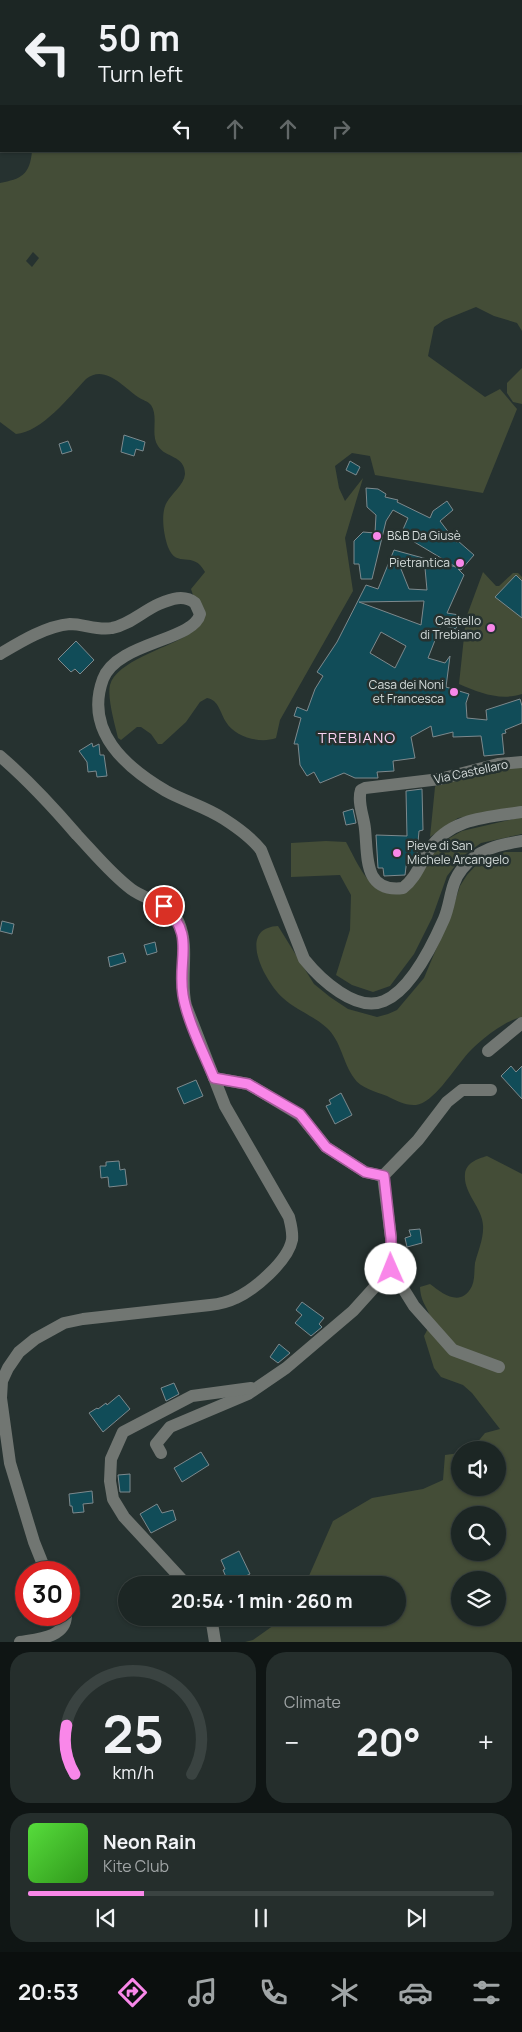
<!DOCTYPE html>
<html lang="en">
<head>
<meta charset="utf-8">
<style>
	:root { --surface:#1c2624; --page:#252e2c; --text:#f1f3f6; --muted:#a0a5a6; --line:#3a4341; --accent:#f987e9 }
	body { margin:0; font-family:Manrope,sans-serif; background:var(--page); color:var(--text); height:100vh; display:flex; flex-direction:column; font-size:19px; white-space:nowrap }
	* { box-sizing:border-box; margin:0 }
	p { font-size:16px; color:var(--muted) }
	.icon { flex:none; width:28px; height:28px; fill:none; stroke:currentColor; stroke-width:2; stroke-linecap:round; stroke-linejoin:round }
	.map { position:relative; height:1642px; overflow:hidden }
	.sheet { display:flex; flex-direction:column; gap:10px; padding:10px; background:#0f1514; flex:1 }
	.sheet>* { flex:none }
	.top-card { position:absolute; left:0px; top:0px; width:522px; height:152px; box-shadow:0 1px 4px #0004,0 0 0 1px var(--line); background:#1c2624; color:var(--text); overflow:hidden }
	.tools { position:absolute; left:451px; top:1441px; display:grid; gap:10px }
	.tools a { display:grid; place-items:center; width:55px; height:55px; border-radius:50%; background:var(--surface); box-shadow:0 1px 4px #0004,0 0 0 1px var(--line); font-size:25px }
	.speed { position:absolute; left:15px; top:1561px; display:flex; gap:10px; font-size:25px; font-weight:700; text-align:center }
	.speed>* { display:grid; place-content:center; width:65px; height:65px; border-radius:50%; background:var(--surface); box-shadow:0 1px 4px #0004,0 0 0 1px var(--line); line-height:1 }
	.speed .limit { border:8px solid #d22; background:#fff; color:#111 }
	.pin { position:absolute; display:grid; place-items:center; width:42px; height:42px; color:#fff; margin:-21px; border:2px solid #fff; border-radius:50%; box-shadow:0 1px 5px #0007 }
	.me { position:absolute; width:55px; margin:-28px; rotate:359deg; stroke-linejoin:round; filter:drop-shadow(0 0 4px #0008) }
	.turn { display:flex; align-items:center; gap:18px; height:105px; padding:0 15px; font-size:22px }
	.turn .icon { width:65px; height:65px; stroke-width:2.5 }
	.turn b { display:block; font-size:35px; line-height:42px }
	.lanes { display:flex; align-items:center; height:48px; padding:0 15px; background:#0003; justify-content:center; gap:25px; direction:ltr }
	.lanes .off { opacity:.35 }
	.big { font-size:38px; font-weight:700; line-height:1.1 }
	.sheet .card { flex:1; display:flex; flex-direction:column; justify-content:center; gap:8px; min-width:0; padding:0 18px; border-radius:20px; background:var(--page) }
	.sheet .dial { align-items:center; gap:0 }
	.dial svg { height:130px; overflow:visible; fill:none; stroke:var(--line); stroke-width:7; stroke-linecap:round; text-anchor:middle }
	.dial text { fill:var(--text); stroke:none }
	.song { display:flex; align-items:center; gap:15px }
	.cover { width:60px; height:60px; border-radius:8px; background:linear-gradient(135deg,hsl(110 70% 55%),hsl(110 70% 35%)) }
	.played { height:5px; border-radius:2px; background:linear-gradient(90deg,var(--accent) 25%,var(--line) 25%) }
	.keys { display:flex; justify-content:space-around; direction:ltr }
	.heat { display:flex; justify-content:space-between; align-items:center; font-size:28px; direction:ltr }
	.sheet .tiles { flex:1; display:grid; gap:10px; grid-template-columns:1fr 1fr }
	.card:last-child { grid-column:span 2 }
	.trip { position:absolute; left:118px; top:1576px; width:288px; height:50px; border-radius:25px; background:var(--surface); box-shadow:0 1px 4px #0004,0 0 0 1px var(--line); font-weight:700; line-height:50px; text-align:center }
	.tabs { display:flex; height:80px; justify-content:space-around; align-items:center; background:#0b0f0e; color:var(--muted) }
	.tabs .icon { width:35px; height:35px }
	.tabs .current { color:var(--accent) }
	.tabs b { font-size:22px; color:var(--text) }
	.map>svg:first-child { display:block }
	.green { fill:#444d37; fill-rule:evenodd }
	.building { fill:#114c58; stroke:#7d898d; fill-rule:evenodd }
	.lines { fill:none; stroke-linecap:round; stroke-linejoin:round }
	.minor { stroke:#717672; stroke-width:12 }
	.route-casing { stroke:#a25897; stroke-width:12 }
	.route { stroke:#f987e9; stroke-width:9 }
	.poi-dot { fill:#f987e9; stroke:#263230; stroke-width:2 }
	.labels { text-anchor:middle; stroke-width:5; stroke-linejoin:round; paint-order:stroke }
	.poi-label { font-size:12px; fill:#d6dddc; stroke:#263230; text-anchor:end }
	.street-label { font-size:12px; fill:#d6dddc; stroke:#263230 }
	.quarter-label { font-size:15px; letter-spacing:1px; fill:#f9d2f1; stroke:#263230 }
</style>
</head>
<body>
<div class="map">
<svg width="522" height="1642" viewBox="0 0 522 1642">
	<rect width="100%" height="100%" fill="#263230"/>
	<g class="green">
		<path d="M338,0H522V331L517,323L494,316L476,307L444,320L434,327L428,356L485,397L500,389L517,409L483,493L375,475L370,456L352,453L335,466L339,488L345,501L363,478L345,538L353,591L280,720L276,738C260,744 235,737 226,722C220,713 219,700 207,698L200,702L186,722L162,744H158L151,734L141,727H137L121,740L118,738C115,725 107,698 110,685C116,662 166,648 184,637C190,634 196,627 202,622L191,589L205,572C193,549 177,570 168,547C164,536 160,513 167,502C172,493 184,485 185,474C185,455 165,458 158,446C150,434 159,417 151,405C148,401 142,400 138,397C123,387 105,364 86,379C69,397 42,432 16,434L0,422V183C21,179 30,175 32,151H521V1H335ZM33,252L39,258L32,267L26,261Z"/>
		<polygon points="522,368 522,404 513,402 507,393 507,383"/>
		<path d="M483,572L496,586H499L513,573H518L522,577V694C500,701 480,693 459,684L466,618Z"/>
		<polygon points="522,762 522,807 458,818 430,837 435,787 440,779"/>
		<path d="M522,817V834L481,843L463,856L447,876L432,918L414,954L390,986L373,992L352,985L336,975L350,930L351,895L340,875L291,877V843L326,841L346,842C357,862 366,887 389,893L446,840L462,831Z"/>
		<path d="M505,852H522V1017C503,1021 476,1043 464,1058C453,1071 433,1103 416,1105C406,1106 395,1100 387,1096C377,1092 360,1088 354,1078C343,1063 341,1041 327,1028C314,1016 296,1010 283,998C265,982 236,928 278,926L314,984L330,997L348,1009L377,1017L388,1014L397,1010L424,978L450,916L460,886L467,875L478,863Z"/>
		<path d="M487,1156L522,1174V1642H245L253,1640L284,1618H396V1585H305L333,1521L372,1498L423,1489L443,1480L445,1455L460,1453V1488H498V1450H471L485,1433L500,1429L472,1393L463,1385L441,1377L434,1368L424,1336C439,1310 421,1312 420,1287L430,1284C443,1294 461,1308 472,1286C475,1279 474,1271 475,1263C478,1251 484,1238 483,1225C482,1207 463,1193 465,1174C466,1163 477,1159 487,1156ZM460,1515H498V1552H460ZM460,1580H498V1618H460Z"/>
	</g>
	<g class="building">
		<polygon points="124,435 145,442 143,451 136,449 134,456 121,452"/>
		<polygon points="68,441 72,451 62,454 59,444"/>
		<polygon points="350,461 360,467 356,475 346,470"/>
		<path d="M366,488L378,489L386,494L385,497L398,500L397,502L430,518L433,511L447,501L453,510L440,521L456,542L458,541L474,555L461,570L458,569L464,575L447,613L459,615L456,629L441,625L428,658L445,663L450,656L446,687L469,694L466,703L467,718L487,720L486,710L520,699L522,706V723L505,730L506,733L502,734L504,754L484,756L481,736L453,737V732L433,737L431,726L411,737L415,758L393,761L394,771L377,772L378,778H355L344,773L320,783L314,772L307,776L300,765L298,744H294L301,718L294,716L297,707L307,711L315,689L323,676L317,672L337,642L366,585L378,589L394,550L456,567L401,534L408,518L393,510L386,521L372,579H361L359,564H354V541L363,532L375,533L376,515L367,507ZM399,564L425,568L427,590L409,589ZM424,601L421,625L359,602ZM381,632L406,646L395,668L370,653Z"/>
		<polygon points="516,575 522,581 522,618 495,597"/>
		<polygon points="76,641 94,660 80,674 75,669 71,672 58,659"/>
		<polygon points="92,743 93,747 99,744 100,755 104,755 107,776 97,777 96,771 88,772 87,762 79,751"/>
		<polygon points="422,789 423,830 419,831 417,854 415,859 407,859 405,875 384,876 383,868 378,868 376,835 407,836 406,791"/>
		<polygon points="353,809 356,823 346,825 343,812"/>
		<polygon points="2,921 14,924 12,934 0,931"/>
		<polygon points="155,942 157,952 147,955 144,945"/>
		<polygon points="123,953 126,962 110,967 108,957"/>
		<polygon points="511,1066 516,1072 522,1066 522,1099 501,1076"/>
		<polygon points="196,1080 203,1096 184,1104 177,1088"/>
		<polygon points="341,1093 352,1115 335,1124 326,1106 331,1104 329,1100"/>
		<polygon points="119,1161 120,1170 125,1169 127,1185 109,1187 108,1177 101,1178 100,1166 106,1166 106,1162"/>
		<polygon points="420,1229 422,1243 407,1247 405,1238 411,1236 409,1230"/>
		<polygon points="302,1302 324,1318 319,1324 322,1327 311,1336 295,1323 302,1315 296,1310"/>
		<polygon points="279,1344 290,1353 278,1363 270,1357"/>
		<polygon points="174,1383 179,1394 166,1401 161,1388"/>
		<polygon points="119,1395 130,1409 103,1432 89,1413 97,1408 98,1409 106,1403 107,1405"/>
		<polygon points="201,1452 209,1465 182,1482 174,1468"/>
		<polygon points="130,1474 130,1492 120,1492 118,1475"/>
		<polygon points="92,1491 93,1503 83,1504 84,1512 73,1513 72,1506 70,1506 69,1494"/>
		<polygon points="157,1504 162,1513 173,1510 176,1520 151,1533 140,1514"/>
		<polygon points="239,1551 250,1574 229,1584 223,1570 225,1569 221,1560"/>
	</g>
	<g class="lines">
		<g class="minor">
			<polyline points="17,1 17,0"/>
			<polyline points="0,67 1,64"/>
			<path d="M0,654C20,642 46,626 70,624C84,624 98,631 112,628C129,625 143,611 159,604C171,599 184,594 195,603L200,614C194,641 117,642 103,679C84,731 125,767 166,791C184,801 206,807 224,819C238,828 251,837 261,850L304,959C320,979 356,1013 384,1001C411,990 433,944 444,919C451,903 450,883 462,869C478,849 498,845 522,841"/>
			<path d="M0,756C28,780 53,807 77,835C94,853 111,874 131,889C147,901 170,902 179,923C190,949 179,979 186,1006L225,1106L289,1217C291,1225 293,1232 292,1240C288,1261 254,1290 236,1298C228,1302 219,1304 210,1305L83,1319L64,1323L35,1339L19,1352L8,1368L2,1381L1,1398L10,1463L34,1542L46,1572"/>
			<path d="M522,762L498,764L440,779L365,788L361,790C357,802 364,817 365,829C368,856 363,893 403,888C416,878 420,864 429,850C449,818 488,817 522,812"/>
			<polyline points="488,1051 522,1023"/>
			<polyline points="214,1078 248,1084 300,1115 326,1147 365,1172 383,1176 418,1140 447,1102 462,1090 491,1090"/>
			<polyline points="391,1269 414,1306 453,1350 499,1367"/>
			<polyline points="161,1453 156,1444 170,1427 248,1394 286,1368 353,1311 391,1269 391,1238 383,1176"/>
			<polyline points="187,1585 124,1517 113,1499 110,1481 111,1459 123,1432 192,1396 251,1388"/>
			<polyline points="209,1618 212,1623 215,1642"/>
			<path d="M20,1642C37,1639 66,1638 66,1615"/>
		</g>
	</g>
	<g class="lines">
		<g class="route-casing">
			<path id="route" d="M164,906C196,935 177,959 183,995C187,1020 204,1054 214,1078L248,1084L300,1114L326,1147L365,1172L384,1176L391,1238V1269"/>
		</g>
		<use href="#route" class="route"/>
	</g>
	<g class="poi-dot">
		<circle cx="377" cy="536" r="5"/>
		<circle cx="460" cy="563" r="5"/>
		<circle cx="491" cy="628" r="5"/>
		<circle cx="454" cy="692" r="5"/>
		<circle cx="397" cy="853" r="5"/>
	</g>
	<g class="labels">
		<g class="poi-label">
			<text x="387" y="540" text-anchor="start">B&amp;B Da Giusè</text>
			<text x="450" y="567">Pietrantica</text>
			<text x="481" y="625">Castello<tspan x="481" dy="14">di Trebiano</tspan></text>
			<text x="444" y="689">Casa dei Noni<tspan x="444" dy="14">et Francesca</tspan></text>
			<text x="407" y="850" text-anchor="start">Pieve di San<tspan x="407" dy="14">Michele Arcangelo</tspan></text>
		</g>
		<g class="street-label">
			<text transform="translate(471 772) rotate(-12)" y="4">Via Castellaro</text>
		</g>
		<g class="quarter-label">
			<text x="357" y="743">TREBIANO</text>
		</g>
	</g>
</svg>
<div class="tools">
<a><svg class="icon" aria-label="sound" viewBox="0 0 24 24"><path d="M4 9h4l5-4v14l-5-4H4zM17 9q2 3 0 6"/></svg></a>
<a><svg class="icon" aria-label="search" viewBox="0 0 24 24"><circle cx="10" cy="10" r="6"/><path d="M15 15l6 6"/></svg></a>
<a><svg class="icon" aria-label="layers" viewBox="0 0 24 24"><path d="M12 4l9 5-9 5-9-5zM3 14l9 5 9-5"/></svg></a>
</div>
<div class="speed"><div class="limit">30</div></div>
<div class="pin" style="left:164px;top:906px;background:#d93025"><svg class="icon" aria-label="arrive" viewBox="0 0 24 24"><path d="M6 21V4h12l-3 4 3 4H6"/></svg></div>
<svg class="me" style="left:391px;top:1269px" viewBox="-20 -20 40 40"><circle r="19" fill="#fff"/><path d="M0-13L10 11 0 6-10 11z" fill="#f987e9"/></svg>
<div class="trip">20:54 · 1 min · 260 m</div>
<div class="top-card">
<div class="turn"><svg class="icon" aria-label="left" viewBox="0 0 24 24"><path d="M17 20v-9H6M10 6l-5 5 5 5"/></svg><div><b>50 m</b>Turn left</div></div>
<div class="lanes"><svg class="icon" aria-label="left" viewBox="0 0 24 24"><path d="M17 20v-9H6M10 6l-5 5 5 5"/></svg><svg class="icon off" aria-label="ahead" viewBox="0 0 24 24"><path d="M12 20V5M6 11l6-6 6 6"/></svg><svg class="icon off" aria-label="ahead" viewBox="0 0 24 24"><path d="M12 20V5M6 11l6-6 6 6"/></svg><svg class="icon off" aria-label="right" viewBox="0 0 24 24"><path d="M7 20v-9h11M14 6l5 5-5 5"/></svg></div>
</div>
</div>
<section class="sheet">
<div class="tiles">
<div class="card dial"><svg viewBox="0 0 100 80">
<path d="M14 69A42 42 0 1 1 86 69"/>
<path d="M14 69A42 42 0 0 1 9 39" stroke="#f987e9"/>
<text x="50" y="56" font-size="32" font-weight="700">25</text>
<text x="50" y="72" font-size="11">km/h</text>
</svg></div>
<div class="card"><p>Climate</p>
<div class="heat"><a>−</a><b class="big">20°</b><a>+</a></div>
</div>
<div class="card">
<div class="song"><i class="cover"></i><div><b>Neon Rain</b><p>Kite Club</p></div></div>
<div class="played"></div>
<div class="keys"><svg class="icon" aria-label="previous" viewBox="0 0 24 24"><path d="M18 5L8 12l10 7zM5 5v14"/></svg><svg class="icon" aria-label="pause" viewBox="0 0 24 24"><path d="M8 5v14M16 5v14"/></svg><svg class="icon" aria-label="next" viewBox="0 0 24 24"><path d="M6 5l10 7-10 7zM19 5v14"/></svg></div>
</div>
</div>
</section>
<nav class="tabs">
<b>20:53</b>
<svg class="icon current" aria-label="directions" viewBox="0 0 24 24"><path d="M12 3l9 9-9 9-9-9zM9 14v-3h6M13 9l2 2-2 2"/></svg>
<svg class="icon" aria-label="music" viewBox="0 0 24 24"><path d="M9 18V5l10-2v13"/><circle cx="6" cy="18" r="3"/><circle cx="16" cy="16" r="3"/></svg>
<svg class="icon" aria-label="phone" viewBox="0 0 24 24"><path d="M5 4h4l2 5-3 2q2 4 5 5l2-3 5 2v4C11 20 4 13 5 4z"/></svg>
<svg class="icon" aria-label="climate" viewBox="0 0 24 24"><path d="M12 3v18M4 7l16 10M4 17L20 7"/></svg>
<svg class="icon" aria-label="car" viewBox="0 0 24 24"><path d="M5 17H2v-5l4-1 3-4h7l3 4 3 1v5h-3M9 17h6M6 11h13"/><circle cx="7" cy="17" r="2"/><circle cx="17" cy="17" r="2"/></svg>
<svg class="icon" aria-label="filters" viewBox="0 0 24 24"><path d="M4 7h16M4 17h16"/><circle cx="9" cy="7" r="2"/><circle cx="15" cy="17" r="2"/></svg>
</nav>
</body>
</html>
